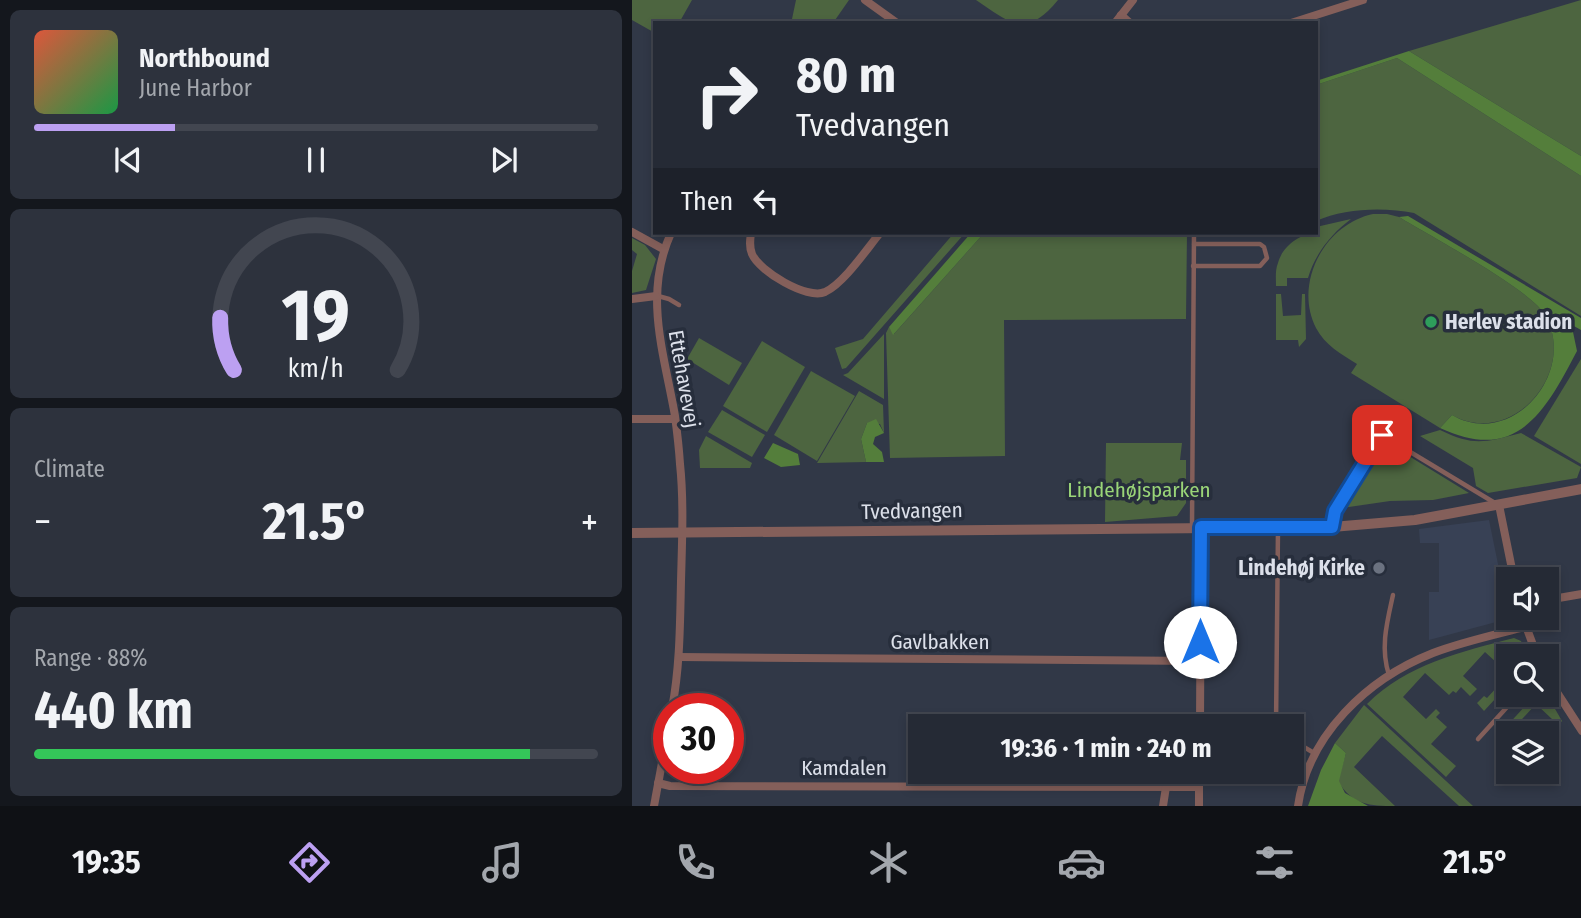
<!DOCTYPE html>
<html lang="en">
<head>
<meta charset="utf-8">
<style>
	:root { --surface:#252a35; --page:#2d323d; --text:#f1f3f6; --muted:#a3a7ad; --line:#424650; --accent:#bca0f2 }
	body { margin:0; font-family:"Fira Sans Condensed",sans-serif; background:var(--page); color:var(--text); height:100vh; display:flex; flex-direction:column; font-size:26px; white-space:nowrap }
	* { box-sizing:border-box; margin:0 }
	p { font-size:23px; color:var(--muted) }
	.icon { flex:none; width:38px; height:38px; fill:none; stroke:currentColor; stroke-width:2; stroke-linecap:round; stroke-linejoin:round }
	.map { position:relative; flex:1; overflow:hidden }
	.panel { display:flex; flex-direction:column; gap:10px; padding:10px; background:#14171d; width:632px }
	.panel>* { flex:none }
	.banner { position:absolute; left:21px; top:21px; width:665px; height:214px; border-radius:0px; box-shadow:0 4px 10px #0003,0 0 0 2px var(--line); background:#252a35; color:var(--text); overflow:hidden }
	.buttons { position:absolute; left:864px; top:567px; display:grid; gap:14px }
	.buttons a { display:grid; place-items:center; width:63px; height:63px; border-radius:0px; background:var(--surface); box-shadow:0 4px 10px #0003,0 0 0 2px var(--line); font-size:35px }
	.speed { position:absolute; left:21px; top:693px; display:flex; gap:14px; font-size:35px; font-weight:700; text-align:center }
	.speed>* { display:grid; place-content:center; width:91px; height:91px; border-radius:50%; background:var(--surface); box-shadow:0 4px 10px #0003,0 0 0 2px var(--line); line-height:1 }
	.speed .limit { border:10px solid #d22; background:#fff; color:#111 }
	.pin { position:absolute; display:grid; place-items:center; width:60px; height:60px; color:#fff; margin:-30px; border-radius:14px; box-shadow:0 4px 10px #0006 }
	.me { position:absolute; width:77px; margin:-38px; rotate:0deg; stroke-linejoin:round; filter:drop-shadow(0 0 5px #0008) }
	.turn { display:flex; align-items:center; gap:24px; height:147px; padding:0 28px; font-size:32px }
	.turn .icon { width:91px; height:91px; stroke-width:2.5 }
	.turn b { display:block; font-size:49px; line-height:60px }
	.then { display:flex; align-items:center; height:66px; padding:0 28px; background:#0003; gap:14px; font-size:26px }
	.big { font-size:52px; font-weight:700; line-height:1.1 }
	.panel .tile { flex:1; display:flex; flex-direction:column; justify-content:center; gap:10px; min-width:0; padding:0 24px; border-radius:10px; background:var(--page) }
	.panel .dial { align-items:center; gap:0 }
	.dial svg { height:182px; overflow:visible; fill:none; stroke:var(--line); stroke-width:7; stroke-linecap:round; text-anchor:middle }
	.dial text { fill:var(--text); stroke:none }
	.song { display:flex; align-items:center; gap:21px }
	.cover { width:84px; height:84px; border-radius:10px; background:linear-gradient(135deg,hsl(10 70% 55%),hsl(140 70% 35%)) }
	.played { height:7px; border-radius:4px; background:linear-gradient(90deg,var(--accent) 25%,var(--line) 25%) }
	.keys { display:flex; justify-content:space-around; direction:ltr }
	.heat { display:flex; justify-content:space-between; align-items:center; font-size:38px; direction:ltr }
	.charge { height:10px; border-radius:5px; background:linear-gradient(90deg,#34c759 88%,var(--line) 0) }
	.trip { position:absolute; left:276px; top:714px; width:396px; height:70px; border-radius:0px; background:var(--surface); box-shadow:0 4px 10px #0003,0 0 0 2px var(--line); font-weight:700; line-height:70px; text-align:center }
	.dock { display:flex; height:112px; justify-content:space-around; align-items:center; background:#0f1115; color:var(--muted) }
	.dock .icon { width:49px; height:49px }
	.dock .on { color:var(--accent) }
	.dock b { font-size:32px; color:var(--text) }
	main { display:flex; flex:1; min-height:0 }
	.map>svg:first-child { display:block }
	.built { fill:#384155 }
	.green { fill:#4d6540 }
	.forest { fill:#547e3b }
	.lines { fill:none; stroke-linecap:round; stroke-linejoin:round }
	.service { stroke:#845f5a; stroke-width:4.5 }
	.minor { stroke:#845f5a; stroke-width:8 }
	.tertiary { stroke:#845f5a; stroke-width:10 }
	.route-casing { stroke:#114b97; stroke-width:18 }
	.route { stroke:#1a73e8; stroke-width:12 }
	.leisure-dot { fill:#2e9e5b; stroke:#272e3c; stroke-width:2.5 }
	.worship-dot { fill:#6b7280; stroke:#272e3c; stroke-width:2.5 }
	.labels { text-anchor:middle; stroke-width:7; stroke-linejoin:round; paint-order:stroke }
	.poi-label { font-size:21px; font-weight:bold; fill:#dce0ea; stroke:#272e3c; text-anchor:start }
	.street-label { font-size:21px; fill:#dce0ea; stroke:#272e3c }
	.park-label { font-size:21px; fill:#9ad578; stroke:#272e3c }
</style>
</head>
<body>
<main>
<section class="panel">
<div class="tile">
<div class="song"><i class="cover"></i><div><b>Northbound</b><p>June Harbor</p></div></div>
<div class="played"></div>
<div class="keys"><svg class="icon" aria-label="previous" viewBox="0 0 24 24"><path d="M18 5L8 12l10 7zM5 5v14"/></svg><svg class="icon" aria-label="pause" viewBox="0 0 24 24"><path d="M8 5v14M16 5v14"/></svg><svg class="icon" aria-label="next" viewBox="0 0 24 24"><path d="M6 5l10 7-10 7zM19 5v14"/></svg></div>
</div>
<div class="tile dial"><svg viewBox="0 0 100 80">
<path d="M14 69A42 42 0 1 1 86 69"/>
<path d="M14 69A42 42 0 0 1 8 46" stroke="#bca0f2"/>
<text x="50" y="56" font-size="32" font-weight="700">19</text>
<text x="50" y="72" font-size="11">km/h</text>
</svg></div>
<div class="tile"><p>Climate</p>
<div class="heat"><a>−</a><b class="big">21.5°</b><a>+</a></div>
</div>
<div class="tile"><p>Range · 88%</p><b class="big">440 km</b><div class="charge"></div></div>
</section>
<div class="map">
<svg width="950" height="806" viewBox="0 0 950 806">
	<rect width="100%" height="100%" fill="#313847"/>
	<polygon class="built" points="857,520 877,618 879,618 797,640 797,592 807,592 807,543 788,543 787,529"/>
	<g class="green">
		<polygon points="0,0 60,0 47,23 23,23 23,33 0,20"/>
		<polygon points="164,0 217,0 201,23 145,23 160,19"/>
		<path d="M344,0H426C394,39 378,23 344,0Z"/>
		<polygon points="949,0 949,156 777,51"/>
		<path d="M765,58L949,176V316L782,213C752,207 713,208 684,221V85Z"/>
		<path d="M741,214H755L767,217C798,236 898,289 913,315C946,372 880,449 820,415L808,428L719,373L725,364C709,354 693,345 684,328C661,283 693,224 741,214Z"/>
		<path d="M719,219C699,234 683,254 676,278H655V286H644C644,279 643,270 646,263C650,247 668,233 684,233V227Z"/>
		<polygon points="322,233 333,233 214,368 210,369 203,348 231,339"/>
		<polygon points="352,233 555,233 554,319 372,320 373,456 258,458 254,333 257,327 262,334"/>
		<polygon points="0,238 13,245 24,259 14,290 0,293 0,271 5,254 0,250"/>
		<polygon points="644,294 649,294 651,316 669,315 670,294 673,294 674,339 667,347 666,340 644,340"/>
		<polygon points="252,334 252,399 211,375 216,373"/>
		<polygon points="67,338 110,363 97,385 55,359"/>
		<polygon points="130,341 173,367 135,432 91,406"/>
		<polygon points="949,359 949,464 902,436"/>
		<polygon points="179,371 223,396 185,461 142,435"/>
		<polygon points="227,391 251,405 252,433 248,424 235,423 229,439 234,462 185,463"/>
		<polygon points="90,410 133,435 120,457 76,432"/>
		<path d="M808,430C843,447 853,442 889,433L949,467L945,478L856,493L844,486L841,468L788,436Z"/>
		<polygon points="74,436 120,463 118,468 68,468 67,450"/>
		<polygon points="754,442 837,493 801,500 758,501 710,508 748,444"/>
		<polygon points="474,443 550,443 548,460 554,460 554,503 545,516 473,522"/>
		<path d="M882,638L889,641L895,656H877V684L852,711L845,703L852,696L855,698L877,674L853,652L831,676L845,689L838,696L829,687L824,693L821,691L817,695L793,673L771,697L794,719L804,709L808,713L804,717L815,727L799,744L824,766L814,777L735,704C775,664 829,652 882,638Z"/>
		<polygon points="903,695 915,695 930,721 915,737 915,733 908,733 921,720 904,704 868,743 863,739"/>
		<path d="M732,705L841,806H827L750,736L722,767L763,806C738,806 720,805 706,781L714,753L703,743Z"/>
	</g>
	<g class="forest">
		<polygon points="777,51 949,156 949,176 765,58 684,85 684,81"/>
		<path d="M776,216L949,318V330L931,320L941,332L945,351C913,412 885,464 808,428L820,415C880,450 946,372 913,315C898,289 798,236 767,217Z"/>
		<polygon points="339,233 352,233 261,335 257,327"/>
		<polygon points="244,419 252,433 243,437 241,444 250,452 252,462 234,462 229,439 235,423"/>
		<polygon points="141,443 166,454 168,465 149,467 132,458"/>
		<polygon points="703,743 714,753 707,781 713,793 736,806 676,806 689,770"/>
	</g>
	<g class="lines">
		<g class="service">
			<polyline points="561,266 628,266 635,258 632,247 628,244 562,244"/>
			<polyline points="26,296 37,299 47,305"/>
			<polyline points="700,526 703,511 750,435 863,503"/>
			<polyline points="560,527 562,233"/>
			<path d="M757,675C748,648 755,622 761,595"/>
			<polyline points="644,726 646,528"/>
			<polyline points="846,739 886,695"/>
			<polyline points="660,740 682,753"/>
			<polyline points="643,783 643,772"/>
		</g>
		<g class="minor">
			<polyline points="233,0 265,23"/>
			<polyline points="489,15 498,23"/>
			<polyline points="483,23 501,0"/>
			<polyline points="659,23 731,0"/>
			<polyline points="0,232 31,249"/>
			<path d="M39,233C11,295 32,353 43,416C45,431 47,448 48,464C52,502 50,542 49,581C48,624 48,666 40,709"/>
			<path d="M119,233C118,240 117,247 120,254C127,271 175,300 193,292C212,283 234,250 248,233"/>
			<polyline points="0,299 24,296"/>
			<polyline points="0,419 43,419"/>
			<polyline points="867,505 882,579"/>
			<polyline points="915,600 950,594"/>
			<polyline points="891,618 905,656"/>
			<polyline points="47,657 568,661"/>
			<polyline points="915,677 950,731"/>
			<polyline points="568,726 569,527"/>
			<polyline points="26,783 38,786 567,787"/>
			<polyline points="22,806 37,725"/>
			<polyline points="531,806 534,787"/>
			<polyline points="567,806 567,772"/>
			<path d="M666,806C676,735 735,679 801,653C830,642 862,635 893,627"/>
		</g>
		<polyline class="tertiary" points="0,533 700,527 783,520 950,489"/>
	</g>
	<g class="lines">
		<g class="route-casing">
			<polyline id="route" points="568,642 569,527 700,527 703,511 750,435"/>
		</g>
		<use href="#route" class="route"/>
	</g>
	<circle class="leisure-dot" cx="799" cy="322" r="7"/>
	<circle class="worship-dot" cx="747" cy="568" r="7"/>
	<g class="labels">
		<g class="poi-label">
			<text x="813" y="329">Herlev stadion</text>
			<text x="733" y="575" text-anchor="end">Lindehøj Kirke</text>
		</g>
		<g class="street-label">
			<text transform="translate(52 379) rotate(80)" y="7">Ettehavevej</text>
			<text transform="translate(280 511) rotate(-1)" y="7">Tvedvangen</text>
			<text x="308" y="649">Gavlbakken</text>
			<text x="212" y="775">Kamdalen</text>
		</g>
		<g class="park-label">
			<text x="507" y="497">Lindehøjsparken</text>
		</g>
	</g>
</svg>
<div class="buttons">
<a><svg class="icon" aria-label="sound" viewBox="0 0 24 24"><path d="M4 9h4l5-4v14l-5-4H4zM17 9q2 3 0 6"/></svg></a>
<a><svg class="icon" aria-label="search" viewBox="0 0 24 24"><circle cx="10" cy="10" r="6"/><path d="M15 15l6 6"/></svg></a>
<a><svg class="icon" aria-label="layers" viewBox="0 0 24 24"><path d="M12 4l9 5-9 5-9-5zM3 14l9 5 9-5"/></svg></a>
</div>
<div class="speed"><div class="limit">30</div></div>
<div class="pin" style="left:750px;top:435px;background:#d93025"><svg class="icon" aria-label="arrive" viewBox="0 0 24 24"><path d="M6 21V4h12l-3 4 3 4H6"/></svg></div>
<svg class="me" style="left:568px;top:642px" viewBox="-20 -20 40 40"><circle r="19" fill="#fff"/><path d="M0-13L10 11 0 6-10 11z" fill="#1a73e8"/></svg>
<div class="trip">19:36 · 1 min · 240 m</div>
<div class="banner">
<div class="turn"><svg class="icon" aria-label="right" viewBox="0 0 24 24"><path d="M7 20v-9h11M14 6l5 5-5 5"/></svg><div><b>80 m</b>Tvedvangen</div></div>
<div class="then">Then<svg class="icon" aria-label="left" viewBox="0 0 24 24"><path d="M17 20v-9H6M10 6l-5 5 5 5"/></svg></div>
</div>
</div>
</main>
<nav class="dock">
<b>19:35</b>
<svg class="icon on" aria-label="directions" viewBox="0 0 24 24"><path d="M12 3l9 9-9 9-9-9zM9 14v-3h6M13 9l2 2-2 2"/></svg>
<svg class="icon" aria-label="music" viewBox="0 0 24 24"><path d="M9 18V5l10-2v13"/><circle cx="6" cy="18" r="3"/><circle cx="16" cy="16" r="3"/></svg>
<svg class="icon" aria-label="phone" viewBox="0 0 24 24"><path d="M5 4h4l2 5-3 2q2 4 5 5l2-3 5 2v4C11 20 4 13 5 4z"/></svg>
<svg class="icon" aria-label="climate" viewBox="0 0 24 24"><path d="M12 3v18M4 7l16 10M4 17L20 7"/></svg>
<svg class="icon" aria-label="car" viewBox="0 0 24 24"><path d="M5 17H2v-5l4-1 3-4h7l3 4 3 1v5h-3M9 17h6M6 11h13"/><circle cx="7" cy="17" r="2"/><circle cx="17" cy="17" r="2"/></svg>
<svg class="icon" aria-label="filters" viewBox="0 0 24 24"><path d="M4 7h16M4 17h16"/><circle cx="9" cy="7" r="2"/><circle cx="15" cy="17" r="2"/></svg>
<b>21.5°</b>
</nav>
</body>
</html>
